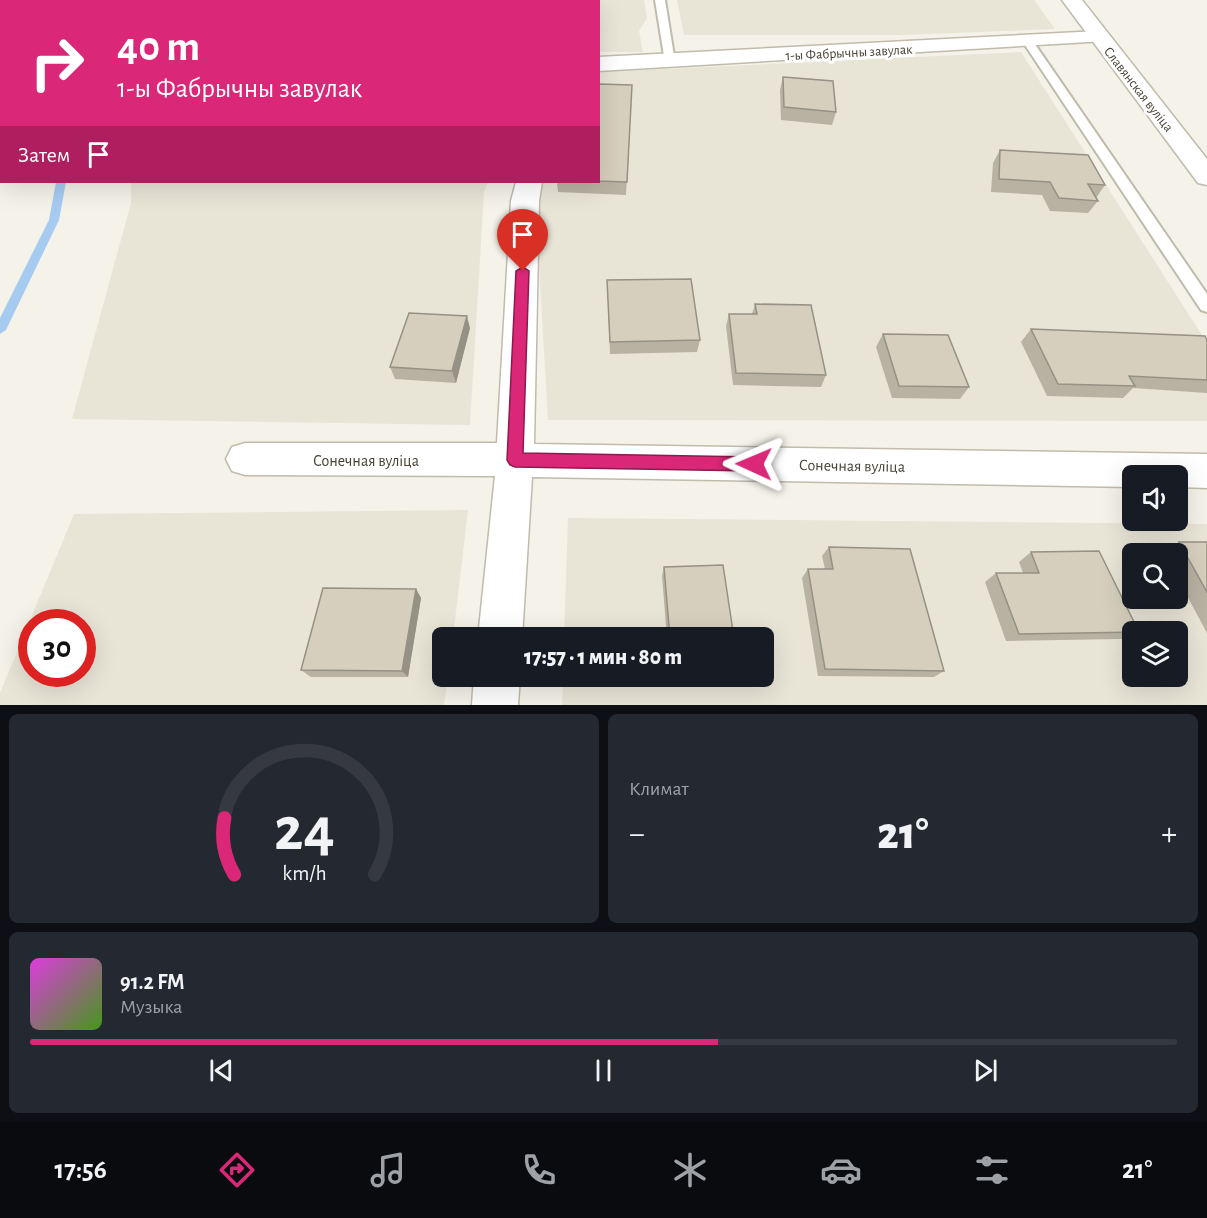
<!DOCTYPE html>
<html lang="ru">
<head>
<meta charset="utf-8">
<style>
	:root { --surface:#171b24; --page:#242831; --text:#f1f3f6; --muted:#9ea1a6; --line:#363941; --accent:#db2777 }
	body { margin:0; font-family:"Alegreya Sans",sans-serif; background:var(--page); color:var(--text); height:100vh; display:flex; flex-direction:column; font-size:22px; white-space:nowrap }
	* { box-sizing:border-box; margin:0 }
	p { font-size:20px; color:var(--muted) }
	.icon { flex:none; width:33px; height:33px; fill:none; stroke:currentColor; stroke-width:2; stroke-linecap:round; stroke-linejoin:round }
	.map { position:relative; height:705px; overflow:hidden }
	.panel { display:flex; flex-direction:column; gap:9px; padding:9px; background:#0d0f14; flex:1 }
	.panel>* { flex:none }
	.banner { position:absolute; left:0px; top:0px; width:600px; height:183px; box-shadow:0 6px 24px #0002; background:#db2777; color:#fff; overflow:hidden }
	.tools { position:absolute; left:1122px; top:465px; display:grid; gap:12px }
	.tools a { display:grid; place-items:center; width:66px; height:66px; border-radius:9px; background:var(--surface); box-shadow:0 6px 24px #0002; font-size:30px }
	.speed { position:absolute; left:18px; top:609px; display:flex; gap:12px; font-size:30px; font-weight:700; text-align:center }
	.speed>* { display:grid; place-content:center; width:78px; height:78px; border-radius:50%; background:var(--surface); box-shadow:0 6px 24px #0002; line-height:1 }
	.speed .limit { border:9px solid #d22; background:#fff; color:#111 }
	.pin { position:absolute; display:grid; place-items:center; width:51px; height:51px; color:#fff; margin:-62px -26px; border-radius:50% 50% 50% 0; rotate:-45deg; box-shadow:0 0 6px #0007 }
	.pin .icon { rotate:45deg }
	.me { position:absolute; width:66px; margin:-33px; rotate:271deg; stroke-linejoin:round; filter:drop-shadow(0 0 4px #0008) }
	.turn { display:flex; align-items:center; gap:21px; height:126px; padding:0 18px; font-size:27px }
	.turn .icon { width:78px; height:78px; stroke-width:2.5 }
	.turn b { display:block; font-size:42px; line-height:51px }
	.then { display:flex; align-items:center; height:57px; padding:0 18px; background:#0003; gap:12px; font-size:22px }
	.big { font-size:45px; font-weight:800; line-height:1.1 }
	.panel .widget { flex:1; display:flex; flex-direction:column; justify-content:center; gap:9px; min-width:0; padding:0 21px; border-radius:9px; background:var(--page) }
	.panel .dial { align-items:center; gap:0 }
	.dial svg { height:156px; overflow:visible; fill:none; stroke:var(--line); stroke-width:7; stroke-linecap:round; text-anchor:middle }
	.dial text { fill:var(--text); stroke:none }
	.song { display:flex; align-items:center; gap:18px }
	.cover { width:72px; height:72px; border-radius:9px; background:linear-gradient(135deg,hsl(300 70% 55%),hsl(100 70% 35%)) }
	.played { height:6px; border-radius:3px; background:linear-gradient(90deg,var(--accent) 60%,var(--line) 60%) }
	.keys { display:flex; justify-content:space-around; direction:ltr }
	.heat { display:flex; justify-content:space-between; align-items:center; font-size:33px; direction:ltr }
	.panel .tiles { flex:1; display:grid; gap:9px; grid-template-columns:1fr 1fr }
	.widget:last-child { grid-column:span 2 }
	.trip { position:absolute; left:432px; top:627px; width:342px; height:60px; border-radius:9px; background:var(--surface); box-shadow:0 6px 24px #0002; font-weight:800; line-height:60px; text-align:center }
	.menu { display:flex; height:96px; justify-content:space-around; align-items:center; background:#090b0e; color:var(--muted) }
	.menu .icon { width:42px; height:42px }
	.menu .active { color:var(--accent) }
	.menu b { font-size:27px; color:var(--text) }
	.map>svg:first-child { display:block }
	.residential { fill:#e8e5d7; fill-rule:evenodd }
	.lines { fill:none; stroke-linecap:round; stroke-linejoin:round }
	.stream { fill:#a6cbf1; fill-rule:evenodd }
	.service-casing { stroke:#c0bbab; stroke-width:4 }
	.minor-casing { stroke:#c0bbab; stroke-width:3 }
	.tertiary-casing { stroke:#c0bbab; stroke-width:3 }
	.service { fill:#fff; fill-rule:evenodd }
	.minor { fill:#fff; fill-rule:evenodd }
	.tertiary { fill:#fff; fill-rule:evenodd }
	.wall { fill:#b8b2a3 }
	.shaded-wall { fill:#969185 }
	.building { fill:#d6cfbe; stroke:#969185; stroke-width:1.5 }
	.route { fill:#db2777; stroke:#8e194d; stroke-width:1.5 }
	.labels { text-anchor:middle; stroke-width:6; stroke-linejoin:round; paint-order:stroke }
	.far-street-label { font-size:14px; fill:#484337; stroke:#fff }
	.street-label { font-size:16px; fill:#484337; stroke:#fff }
</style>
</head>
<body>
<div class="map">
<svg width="1207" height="705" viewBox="0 0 1207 705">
	<rect width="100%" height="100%" fill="#f4f2e9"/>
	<g class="residential">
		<polygon points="116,0 644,0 647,18 639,31 643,52 599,52 598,2"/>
		<polygon points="677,0 1034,0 1055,29 902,35 684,35"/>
		<polygon points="1021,52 1207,343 1207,421 548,420 535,198 539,182 598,182 599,72"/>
		<polygon points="131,182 488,182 484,192 470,425 72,419 131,203"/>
		<path d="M468,510L453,637L442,638V676L448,677L444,705H0V693L74,514ZM32,622H82V674H32Z"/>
		<path d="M568,518L1207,524V705H562L563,677L764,676V638L564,637ZM1132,554H1178V598H1132ZM1132,632H1178V676H1132Z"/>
	</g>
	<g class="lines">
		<g class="stream">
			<rect x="87" y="0" width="8" height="2"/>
			<polygon points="56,182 66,182 59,220 6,330 0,334 0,318 49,220"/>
		</g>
		<g class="service-casing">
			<g id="service">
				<polygon points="655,0 665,0 675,62 674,64 666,64 665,62"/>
				<polygon points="1028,39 1032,40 1207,294 1207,312 1201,310 1023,42"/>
			</g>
		</g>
		<g class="minor-casing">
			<g id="minor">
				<polygon points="1099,31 1106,33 1109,37 1106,41 598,71 598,57"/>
				<polygon points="516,182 542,182 539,201 534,444 1207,454 1207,488 1178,487 1178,476 1132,476 1132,487 532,477 522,638 478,638 495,476 245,475 232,471 226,459 232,447 245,443 497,443 511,201"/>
				<polygon points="474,676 520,676 518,705 472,705"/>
			</g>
		</g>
		<g class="tertiary-casing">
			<polygon id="tertiary" points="1062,0 1082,0 1207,159 1207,185 1198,183"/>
		</g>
		<use href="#service" class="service"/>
		<use href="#minor" class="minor"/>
		<use href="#tertiary" class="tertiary"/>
	</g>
	<g class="wall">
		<polygon points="783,77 836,112 832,125 781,120 780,90"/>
		<polygon points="598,84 632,85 626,195 558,192 557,182 598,182"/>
		<polygon points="1000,150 1105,185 1096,198 1098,201 1088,213 1050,211 1042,195 991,192 993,163"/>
		<polygon points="607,280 700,340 697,352 610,354"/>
		<polygon points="755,304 826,375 821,387 733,385 726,326 729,314 752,314"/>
		<polygon points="470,328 456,383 395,379 390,367"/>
		<polygon points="1031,329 1207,340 1207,393 1133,388 1123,398 1047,396 1021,342"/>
		<polygon points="883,334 969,387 960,399 892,398 876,347"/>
		<polygon points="1179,542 1207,542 1207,633 1178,579 1178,554 1164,554 1163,552"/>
		<polygon points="829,547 944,671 934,677 818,676 802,578 808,569 825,569 822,556"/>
		<polygon points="1031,552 1132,632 1132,635 1122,639 1006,641 985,582 996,573 1023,573 1019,562"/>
		<polygon points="664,567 734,638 667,638 662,576"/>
		<polygon points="416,589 421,598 408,677 311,677 301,670"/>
	</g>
	<g class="shaded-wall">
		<polygon points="467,316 470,328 456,383 452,371"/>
		<polygon points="416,589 421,598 408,677 402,671"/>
	</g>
	<g class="building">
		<polygon points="385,0 427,0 427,2 384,2"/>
		<polygon points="783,77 833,81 836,112 784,107"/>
		<polygon points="598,84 632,85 627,182 598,181"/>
		<polygon points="1000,150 1088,155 1105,185 1088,184 1098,201 1059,198 1050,182 999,179"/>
		<polygon points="691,279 700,340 610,342 607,280"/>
		<polygon points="755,304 811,305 826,375 736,373 729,314 757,314"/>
		<polygon points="409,313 467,316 452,371 390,367"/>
		<polygon points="1031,329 1205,336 1207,340 1207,380 1129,376 1135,386 1058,384"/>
		<polygon points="883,334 948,335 969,387 899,386"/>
		<polygon points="1179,542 1207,542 1207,592"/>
		<polygon points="829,547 910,549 944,671 825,669 808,569 833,569"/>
		<polygon points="1099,551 1139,632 1019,634 996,573 1039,573 1031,552"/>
		<polygon points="723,565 734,638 670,638 664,567"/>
		<polygon points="323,588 416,589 402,671 301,670"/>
	</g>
	<polygon class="route" points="523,267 529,271 523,453 754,457 759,459 761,464 759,469 754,471 515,467 510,465 507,460 516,271"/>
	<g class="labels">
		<g class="far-street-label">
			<text transform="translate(849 52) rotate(-3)" y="5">1-ы Фабрычны завулак</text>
			<text transform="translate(1139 89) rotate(52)" y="5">Славянская вуліца</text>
		</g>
		<g class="street-label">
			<text x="366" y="466">Сонечная вуліца</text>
			<text transform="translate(852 465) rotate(1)" y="6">Сонечная вуліца</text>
		</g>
	</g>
</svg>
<div class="tools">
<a><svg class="icon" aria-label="sound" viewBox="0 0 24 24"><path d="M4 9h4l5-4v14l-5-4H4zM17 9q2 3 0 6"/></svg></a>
<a><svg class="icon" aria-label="search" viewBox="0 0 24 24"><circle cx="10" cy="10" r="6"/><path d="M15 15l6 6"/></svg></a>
<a><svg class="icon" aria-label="layers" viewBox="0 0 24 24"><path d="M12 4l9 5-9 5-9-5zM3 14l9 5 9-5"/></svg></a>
</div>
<div class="speed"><div class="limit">30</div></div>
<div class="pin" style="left:523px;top:271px;background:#d93025"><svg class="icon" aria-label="arrive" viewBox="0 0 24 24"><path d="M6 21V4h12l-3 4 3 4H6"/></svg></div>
<svg class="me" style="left:754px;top:464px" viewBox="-20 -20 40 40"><path d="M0-17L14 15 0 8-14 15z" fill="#db2777" stroke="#fff" stroke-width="4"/></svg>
<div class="trip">17:57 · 1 мин · 80 m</div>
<div class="banner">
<div class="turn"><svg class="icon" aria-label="right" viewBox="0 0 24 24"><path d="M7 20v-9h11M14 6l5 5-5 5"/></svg><div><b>40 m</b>1-ы Фабрычны завулак</div></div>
<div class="then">Затем<svg class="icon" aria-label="arrive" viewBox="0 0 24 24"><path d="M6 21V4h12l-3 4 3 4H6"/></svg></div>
</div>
</div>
<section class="panel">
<div class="tiles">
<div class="widget dial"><svg viewBox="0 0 100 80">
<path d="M14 69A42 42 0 1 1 86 69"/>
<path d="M14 69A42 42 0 0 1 9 40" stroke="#db2777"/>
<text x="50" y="56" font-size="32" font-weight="700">24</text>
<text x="50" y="72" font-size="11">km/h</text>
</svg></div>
<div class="widget"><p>Климат</p>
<div class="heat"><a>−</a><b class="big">21°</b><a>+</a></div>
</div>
<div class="widget">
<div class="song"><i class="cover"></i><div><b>91.2 FM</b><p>Музыка</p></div></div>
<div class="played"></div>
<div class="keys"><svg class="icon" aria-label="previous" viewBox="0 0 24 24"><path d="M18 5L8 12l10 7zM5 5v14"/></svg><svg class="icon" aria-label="pause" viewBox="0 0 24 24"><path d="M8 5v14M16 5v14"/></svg><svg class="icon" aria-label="next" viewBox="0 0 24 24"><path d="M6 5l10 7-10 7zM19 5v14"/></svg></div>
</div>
</div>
</section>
<nav class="menu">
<b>17:56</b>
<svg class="icon active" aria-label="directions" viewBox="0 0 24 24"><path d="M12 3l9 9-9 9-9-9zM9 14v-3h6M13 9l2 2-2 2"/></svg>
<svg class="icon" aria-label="music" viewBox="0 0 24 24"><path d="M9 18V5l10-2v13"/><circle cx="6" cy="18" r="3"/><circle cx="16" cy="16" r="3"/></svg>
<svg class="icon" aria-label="phone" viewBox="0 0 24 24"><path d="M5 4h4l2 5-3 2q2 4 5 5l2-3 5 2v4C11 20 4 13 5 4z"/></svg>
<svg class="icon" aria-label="climate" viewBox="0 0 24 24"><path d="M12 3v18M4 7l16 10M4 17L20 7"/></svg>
<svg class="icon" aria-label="car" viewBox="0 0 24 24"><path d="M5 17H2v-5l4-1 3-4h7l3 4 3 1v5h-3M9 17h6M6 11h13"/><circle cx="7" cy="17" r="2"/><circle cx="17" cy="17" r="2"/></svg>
<svg class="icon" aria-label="filters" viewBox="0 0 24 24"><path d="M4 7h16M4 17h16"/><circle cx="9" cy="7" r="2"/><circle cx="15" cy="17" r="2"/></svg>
<b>21°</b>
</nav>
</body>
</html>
